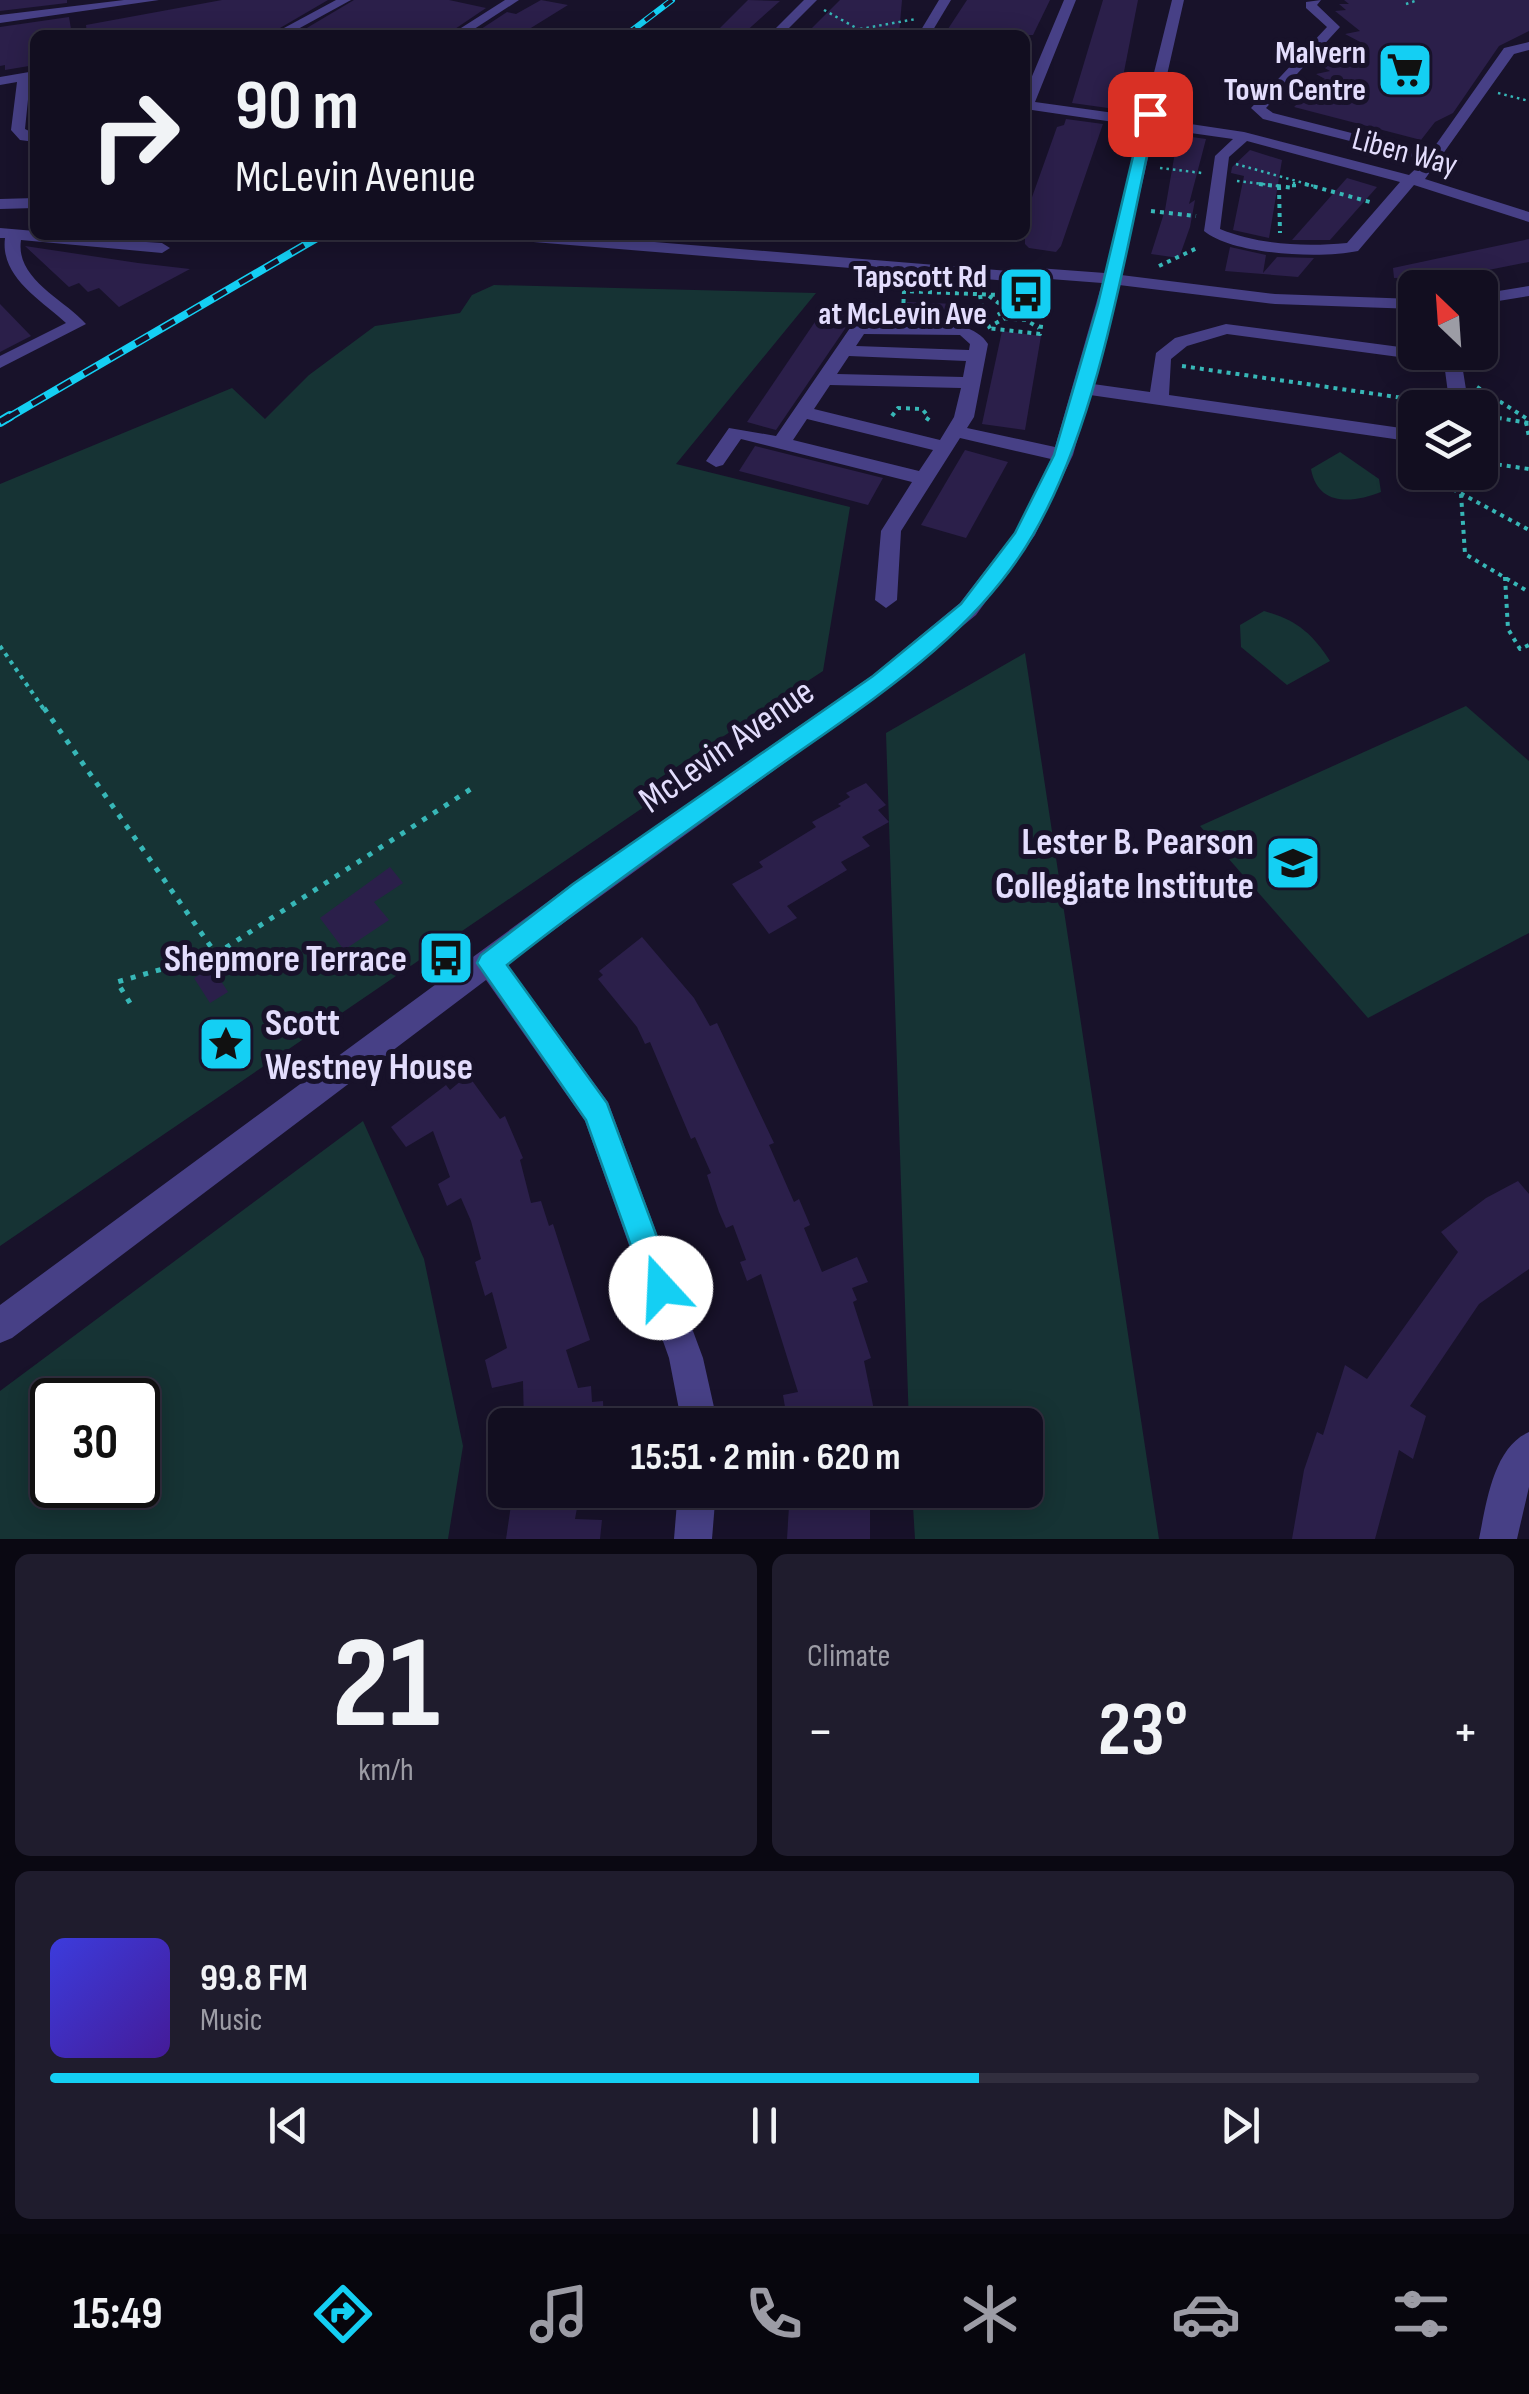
<!DOCTYPE html>
<html lang="en">
<head>
<meta charset="utf-8">
<style>
	:root { --surface:#120e20; --page:#1f1c2d; --text:#f1f3f6; --muted:#9c9ca5; --line:#312e3e; --accent:#14cff3 }
	body { margin:0; font-family:"Sofia Sans Condensed",sans-serif; background:var(--page); color:var(--text); height:100vh; display:flex; flex-direction:column; font-size:38px; white-space:nowrap }
	* { box-sizing:border-box; margin:0 }
	p { font-size:32px; color:var(--muted) }
	.icon { flex:none; width:55px; height:55px; fill:none; stroke:currentColor; stroke-width:2; stroke-linecap:round; stroke-linejoin:round }
	.map { position:relative; height:1539px; overflow:hidden }
	.drawer { display:flex; flex-direction:column; gap:15px; padding:15px; background:#0a0812; flex:1 }
	.drawer>* { flex:none }
	.hud { position:absolute; left:30px; top:30px; width:1000px; height:210px; border-radius:15px; box-shadow:0 5px 25px #0003,0 0 0 2px var(--line); background:#120e20; color:var(--text); overflow:hidden }
	.needle { width:65px; rotate:335deg }
	.fabs { position:absolute; left:1398px; top:270px; display:grid; gap:20px }
	.fabs a { display:grid; place-items:center; width:100px; height:100px; border-radius:15px; background:var(--surface); box-shadow:0 5px 25px #0003,0 0 0 2px var(--line); font-size:50px }
	.speed { position:absolute; left:30px; top:1378px; display:flex; gap:20px; font-size:50px; font-weight:700; text-align:center }
	.speed>* { display:grid; place-content:center; width:130px; height:130px; border-radius:50%; background:var(--surface); box-shadow:0 5px 25px #0003,0 0 0 2px var(--line); line-height:1 }
	.speed .limit { border:5px solid #111; border-radius:15px; background:#fff; color:#111 }
	.pin { position:absolute; display:grid; place-items:center; width:85px; height:85px; color:#fff; margin:-42px; border-radius:20px; box-shadow:0 5px 15px #0006 }
	.me { position:absolute; width:110px; margin:-55px; rotate:340deg; stroke-linejoin:round; filter:drop-shadow(0 0 8px #0008) }
	.turn { display:flex; align-items:center; gap:35px; height:210px; padding:0 40px; font-size:45px }
	.turn .icon { width:130px; height:130px; stroke-width:2.5 }
	.turn b { display:block; font-size:70px; line-height:85px }
	.big { font-size:75px; font-weight:700; line-height:1.1 }
	.drawer .widget { flex:1; display:flex; flex-direction:column; justify-content:center; gap:15px; min-width:0; padding:0 35px; border-radius:15px; background:var(--page) }
	.drawer .dial { align-items:center; gap:0 }
	.dial b { font-size:130px; line-height:1 }
	.song { display:flex; align-items:center; gap:30px }
	.cover { width:120px; height:120px; border-radius:15px; background:linear-gradient(135deg,hsl(240 70% 55%),hsl(260 70% 35%)) }
	.played { height:10px; border-radius:5px; background:linear-gradient(90deg,var(--accent) 65%,var(--line) 65%) }
	.keys { display:flex; justify-content:space-around; direction:ltr }
	.heat { display:flex; justify-content:space-between; align-items:center; font-size:55px; direction:ltr }
	.drawer .tiles { flex:1; display:grid; gap:15px; grid-template-columns:1fr 1fr }
	.widget:last-child { grid-column:span 2 }
	.trip { position:absolute; left:488px; top:1408px; width:555px; height:100px; border-radius:15px; background:var(--surface); box-shadow:0 5px 25px #0003,0 0 0 2px var(--line); font-weight:700; line-height:100px; text-align:center }
	.dock { display:flex; height:160px; justify-content:space-around; align-items:center; background:#07060d; color:var(--muted) }
	.dock .icon { width:70px; height:70px }
	.dock .selected { color:var(--accent) }
	.dock b { font-size:45px; color:var(--text) }
	.map>svg:first-child { display:block }
	.green { fill:#163334; fill-rule:evenodd }
	.building { fill:#2b1f4a }
	.lines { fill:none; stroke-linecap:round; stroke-linejoin:round }
	.path-far2 { stroke:#37b7b7; stroke-width:2.5; stroke-dasharray:2.5 4; stroke-linecap:butt }
	.path-far1 { stroke:#37b7b7; stroke-width:4; stroke-dasharray:4 5; stroke-linecap:butt }
	.path { stroke:#37b7b7; stroke-width:5; stroke-dasharray:5 8; stroke-linecap:butt }
	.minor { fill:#474086; fill-rule:evenodd }
	.rail-far2-casing { stroke:#14cff3; stroke-width:6 }
	.rail-far1-casing { stroke:#14cff3; stroke-width:8 }
	.rail-casing { stroke:#14cff3; stroke-width:10 }
	.rail-far2 { stroke:#18122a; stroke-width:4; stroke-dasharray:12; stroke-linecap:butt }
	.rail-far1 { stroke:#18122a; stroke-width:5; stroke-dasharray:15; stroke-linecap:butt }
	.rail { stroke:#18122a; stroke-width:6; stroke-dasharray:19; stroke-linecap:butt }
	.route { fill:#14cff3; stroke:#0d879e; stroke-width:2.5 }
	.labels { text-anchor:middle; stroke-width:10; stroke-linejoin:round; paint-order:stroke }
	.far-poi-label { font-size:32px; font-weight:bold; fill:#e3ddfd; stroke:#18122a; text-anchor:end }
	.far-street-label { font-size:32px; fill:#e3ddfd; stroke:#18122a }
	.street-label { font-size:38px; fill:#e3ddfd; stroke:#18122a }
	.poi-label { font-size:38px; font-weight:bold; fill:#e3ddfd; stroke:#18122a; text-anchor:end }
</style>
</head>
<body>
<div class="map">
<svg width="1529" height="1539" viewBox="0 0 1529 1539">
	<rect width="100%" height="100%" fill="#18122a"/>
	<g class="green">
		<polygon points="494,285 816,293 676,464 850,507 823,671 649,785 660,796 0,1246 0,484 232,388 265,419 309,375 375,326 460,313 472,295"/>
		<path d="M1340,452L1379,479L1381,492C1353,503 1318,507 1311,469Z"/>
		<path d="M1264,611C1296,620 1312,633 1330,661L1287,685L1241,647L1240,625Z"/>
		<polygon points="1025,653 1159,1539 915,1539 912,1490 1025,1490 1025,1425 909,1425 886,733"/>
		<polygon points="1466,706 1529,761 1529,933 1368,1018 1200,826"/>
		<path d="M363,1121L424,1259L463,1446L448,1539H0V1391ZM52,1400H138V1485H52Z"/>
	</g>
	<g class="building">
		<polygon points="0,0 67,0 67,3 0,11"/>
		<polygon points="222,0 328,0 268,35 87,35 86,25"/>
		<polygon points="354,0 449,0 486,8 446,35 295,35"/>
		<polygon points="541,0 568,5 526,31 472,35 507,12 516,14"/>
		<polygon points="748,0 780,1 742,35 713,35"/>
		<polygon points="840,0 902,0 899,35 805,35"/>
		<polygon points="967,0 1050,0 1033,35 944,35"/>
		<polygon points="1103,0 1138,0 1122,82 1115,106 1108,108 1072,103"/>
		<polygon points="1344,0 1529,0 1529,31 1499,46 1453,113 1435,122 1421,140 1294,107 1307,94 1294,86 1325,79 1316,74 1330,71 1323,67 1358,58 1339,50 1364,44 1345,34 1360,31 1335,11 1346,10 1339,4 1349,4"/>
		<polygon points="69,17 72,35 35,35 35,65 5,70 5,65 0,66 0,27"/>
		<polygon points="1066,119 1103,124 1061,246 1056,252 1029,248 1025,244 1025,200 1031,200 1057,127 1064,125"/>
		<polygon points="1178,135 1206,139 1189,204 1195,200 1190,227 1179,258 1151,254 1165,210"/>
		<polygon points="1250,150 1282,160 1269,238 1233,230 1244,176 1231,173 1232,167"/>
		<polygon points="1347,178 1377,187 1330,240 1292,240"/>
		<polygon points="1529,239 1529,262 1453,277 1394,278 1393,268"/>
		<polygon points="25,246 138,263 190,269 119,307 99,288 88,292 79,283 69,287"/>
		<polygon points="1230,247 1266,255 1263,273 1277,257 1314,258 1298,277 1225,271"/>
		<polygon points="907,302 981,305 982,326 907,319"/>
		<polygon points="0,304 31,336 0,352"/>
		<polygon points="823,310 853,317 776,430 747,422"/>
		<polygon points="1002,331 1041,336 1025,430 982,424"/>
		<polygon points="755,446 883,478 868,505 739,471"/>
		<polygon points="965,450 1008,462 966,538 921,525"/>
		<polygon points="866,783 886,805 878,810 889,822 862,837 870,846 841,862 847,870 787,906 797,918 769,934 732,884 763,867 759,862 816,827 812,822 841,806 838,804 850,797 846,793"/>
		<polygon points="390,867 403,883 374,902 389,920 344,950 320,918"/>
		<polygon points="642,937 694,998 710,1026 717,1023 774,1143 769,1145 794,1202 799,1199 810,1225 804,1228 822,1272 857,1257 868,1282 852,1288 857,1300 853,1302 871,1358 864,1361 877,1425 788,1425 783,1395 798,1392 761,1274 747,1281 740,1262 746,1260 733,1225 726,1228 719,1212 707,1175 711,1173 695,1137 691,1139 650,1042 645,1044 637,1027 598,979 603,975 599,971"/>
		<polygon points="212,967 228,992 210,1003 194,978"/>
		<polygon points="468,1075 500,1119 505,1116 523,1158 520,1160 531,1203 541,1201 549,1226 553,1224 590,1340 566,1350 578,1388 591,1386 592,1402 603,1401 604,1423 524,1425 523,1381 492,1388 485,1360 507,1348 492,1292 485,1296 475,1262 481,1259 471,1221 461,1198 447,1206 438,1184 450,1177 433,1131 406,1147 391,1127 446,1085 450,1090"/>
		<polygon points="1518,1181 1529,1194 1529,1269 1479,1304 1410,1406 1426,1416 1413,1459 1399,1450 1375,1539 1292,1539 1304,1470 1317,1432 1323,1435 1345,1365 1367,1379 1458,1252 1441,1232 1486,1198"/>
		<polygon points="790,1490 870,1490 870,1539 787,1539"/>
		<polygon points="511,1505 577,1508 575,1519 602,1520 600,1539 506,1539"/>
	</g>
	<g class="lines">
		<g class="path-far2">
			<polyline points="1406,4 1418,0"/>
			<polyline points="824,10 869,35"/>
			<polyline points="860,29 916,19"/>
			<polyline points="1498,93 1529,101"/>
			<polyline points="1236,164 1314,186"/>
			<polyline points="1160,168 1202,173"/>
			<polyline points="1237,181 1279,186"/>
			<polyline points="1294,182 1294,186"/>
		</g>
		<g class="path-far1">
			<polyline points="1259,184 1294,188 1294,184"/>
			<polyline points="1305,184 1370,202"/>
			<polyline points="1279,186 1280,233"/>
			<polyline points="1151,211 1196,216"/>
			<polyline points="1159,266 1197,248"/>
			<polyline points="980,295 985,327"/>
			<polyline points="1009,295 1034,302"/>
			<polyline points="989,296 1004,307 998,311 1002,318 1026,320 1039,328"/>
			<polygon points="1034,302 1043,310 1040,334 987,328"/>
			<polyline points="1004,307 1016,306 1028,314 1026,320"/>
			<polyline points="903,312 904,291 998,295"/>
			<polyline points="1182,366 1438,403"/>
			<polyline points="1477,387 1529,420"/>
			<polyline points="1480,415 1529,423"/>
			<polyline points="892,416 898,408 922,409 929,417 924,424"/>
			<polyline points="1526,422 1529,437"/>
			<polyline points="1414,452 1415,469"/>
			<polyline points="1480,462 1529,469"/>
			<polyline points="1421,472 1529,530"/>
			<polyline points="1461,494 1465,554 1529,592"/>
			<polyline points="1505,577 1508,629 1520,649 1529,645"/>
			<polyline points="0,646 45,711"/>
		</g>
		<g class="path">
			<polyline points="44,708 216,954 474,787"/>
			<polyline points="130,1003 117,982 215,954"/>
		</g>
		<g class="minor">
			<polygon points="124,0 159,0 0,23 0,15"/>
			<polygon points="336,0 351,0 287,35 271,35"/>
			<polygon points="505,0 519,0 465,35 450,35"/>
			<polygon points="804,0 817,0 782,35 769,35"/>
			<polygon points="939,0 951,0 930,35 918,35"/>
			<path d="M1064,0H1076L1035,102L1143,117L1172,0H1184L1157,119L1244,132L1409,175L1425,160L1263,119L1251,108L1327,27L1306,8V2L1321,0L1317,5L1340,27L1266,108L1273,113L1430,153L1504,48L1529,42V50L1514,54L1425,179L1529,212V222L1414,185L1358,251C1321,259 1233,255 1204,231L1215,156L1233,139L1155,128L1121,275L1275,294L1415,299V309L1275,304L1119,285L1093,384L1150,392L1156,353L1175,338L1226,324L1415,349V352H1460L1469,408H1450L1444,363L1227,334L1187,346L1171,359L1169,395L1415,430V442L1090,395L1073,455L1035,535L976,615L889,687L507,964L608,1102L703,1358L718,1425H682L669,1358L585,1121L486,980L12,1338L0,1343V1305L572,884L873,675L960,603L1015,532L1051,459L960,438L901,531L897,600L886,608L875,600L881,531L912,482L741,439L723,465L716,467L706,461L729,428L776,436L861,312L852,311V303L879,304L882,308L871,324C904,324 971,314 988,344L974,417L967,428L1055,447L1102,283L1024,277L1009,281L509,240L501,235H569L1009,271L1024,267L1105,273L1141,126L1032,110L1025,114V93ZM1247,141L1400,182L1347,243C1305,247 1259,245 1220,229L1229,157ZM864,334L960,335L970,344L969,350L856,346ZM849,356L966,361L963,377L837,374ZM830,385L961,388L954,417L940,440L814,409ZM807,419L933,450L919,471L793,440Z"/>
			<polygon points="35,71 35,79 30,80 25,129 35,134 35,142 20,140 11,130 17,82 0,85 0,77"/>
			<polygon points="35,198 35,208 0,209 0,199"/>
			<path d="M0,228L35,231V235L162,243L170,248L162,253L21,240C15,279 64,299 86,324L0,368V356L66,323C41,300 0,277 5,238H0Z"/>
			<polygon points="1529,286 1529,296 1480,304 1480,294"/>
			<path d="M1529,1432V1487L1517,1539H1479C1486,1505 1493,1447 1529,1432Z"/>
			<polygon points="678,1490 716,1490 712,1539 674,1539"/>
		</g>
		<g class="rail-far2-casing">
			<polyline id="rail-far2" points="626,35 672,0"/>
		</g>
		<g class="rail-far1-casing">
			<polyline id="rail-far1" points="6,419 322,235"/>
		</g>
		<g class="rail-casing">
			<polyline id="rail" points="0,422 10,416"/>
		</g>
		<use href="#rail-far2" class="rail-far2"/>
		<use href="#rail-far1" class="rail-far1"/>
		<use href="#rail" class="rail"/>
	</g>
	<path class="route" d="M1150,110L1156,114C1126,247 1101,418 1033,535C973,639 865,704 770,772C681,835 592,898 507,965L607,1103L676,1288L672,1299L661,1303L650,1299L586,1120L477,963L481,955L573,884L873,676L961,604L1015,533L1054,455L1098,304L1143,114Z"/>
	<defs>
		<g id="supermarket-square" transform="scale(2.875)"><rect x="-9" y="-9" width="18" height="18" rx="4" fill="#14cff3" stroke="#18122a"/><path d="M-6-5.5h2.5l.6 2H6L4.5 2H-2.5L-4.4-4H-6ZM-1.5 3.2a1.3 1.3 0 1 0 .1 0ZM3 3.2a1.3 1.3 0 1 0 .1 0Z" fill="#111"/></g>
		<g id="bus-square" transform="scale(2.875)"><rect x="-9" y="-9" width="18" height="18" rx="4" fill="#14cff3" stroke="#18122a"/><path d="M-5-6H5V4H4V6H2V4H-2V6H-4V4H-5ZM-3.5-4V0h7V-4ZM-3.5 1.2v1.5H-2V1.2ZM2 1.2v1.5H3.5V1.2Z" fill="#111"/></g>
		<g id="school-square" transform="scale(2.875)"><rect x="-9" y="-9" width="18" height="18" rx="4" fill="#14cff3" stroke="#18122a"/><path d="M0-5L7-2L0 1L-7-2ZM-4 1L0 2.5L4 1V4Q0 6-4 4Z" fill="#111"/></g>
		<g id="sight-square" transform="scale(2.875)"><rect x="-9" y="-9" width="18" height="18" rx="4" fill="#14cff3" stroke="#18122a"/><path d="M0-6L1.8-2.2L6-1.7L2.9 1.2L3.7 5.4L0 3.3L-3.7 5.4L-2.9 1.2L-6-1.7L-1.8-2.2Z" fill="#111"/></g>
	</defs>
	<g fill-rule="evenodd">
		<use href="#supermarket-square" x="1405" y="70"/>
		<use href="#bus-square" x="1026" y="294"/>
		<use href="#school-square" x="1293" y="863"/>
		<use href="#bus-square" x="446" y="958"/>
		<use href="#sight-square" x="226" y="1044"/>
	</g>
	<g class="labels">
		<g class="far-poi-label">
			<text x="1366" y="63">Malvern<tspan x="1366" dy="37">Town Centre</tspan></text>
			<text x="987" y="287">Tapscott Rd<tspan x="987" dy="37">at McLevin Ave</tspan></text>
		</g>
		<g class="far-street-label">
			<text transform="translate(1405 151) rotate(15)" y="11">Liben Way</text>
		</g>
		<g class="street-label">
			<text transform="translate(726 745) rotate(-35)" y="13">McLevin Avenue</text>
		</g>
		<g class="poi-label">
			<text x="1254" y="854">Lester B. Pearson<tspan x="1254" dy="44">Collegiate Institute</tspan></text>
			<text x="407" y="971">Shepmore Terrace</text>
			<text x="265" y="1035" text-anchor="start">Scott<tspan x="265" dy="44">Westney House</tspan></text>
		</g>
	</g>
</svg>
<div class="fabs">
<a><svg class="needle" viewBox="-14 -14 28 28"><path d="M0-13l5 13h-10z" fill="#e53935"/><path d="M0 13l5-13h-10z" fill="#9c9ca5"/></svg></a>
<a><svg class="icon" aria-label="layers" viewBox="0 0 24 24"><path d="M12 4l9 5-9 5-9-5zM3 14l9 5 9-5"/></svg></a>
</div>
<div class="speed"><div class="limit">30</div></div>
<div class="pin" style="left:1150px;top:114px;background:#d93025"><svg class="icon" aria-label="arrive" viewBox="0 0 24 24"><path d="M6 21V4h12l-3 4 3 4H6"/></svg></div>
<svg class="me" style="left:661px;top:1288px" viewBox="-20 -20 40 40"><circle r="19" fill="#fff"/><path d="M0-13L10 11 0 6-10 11z" fill="#14cff3"/></svg>
<div class="trip">15:51 · 2 min · 620 m</div>
<div class="hud">
<div class="turn"><svg class="icon" aria-label="right" viewBox="0 0 24 24"><path d="M7 20v-9h11M14 6l5 5-5 5"/></svg><div><b>90 m</b>McLevin Avenue</div></div>
</div>
</div>
<section class="drawer">
<div class="tiles">
<div class="widget dial"><b>21</b><p>km/h</p></div>
<div class="widget"><p>Climate</p>
<div class="heat"><a>−</a><b class="big">23°</b><a>+</a></div>
</div>
<div class="widget">
<div class="song"><i class="cover"></i><div><b>99.8 FM</b><p>Music</p></div></div>
<div class="played"></div>
<div class="keys"><svg class="icon" aria-label="previous" viewBox="0 0 24 24"><path d="M18 5L8 12l10 7zM5 5v14"/></svg><svg class="icon" aria-label="pause" viewBox="0 0 24 24"><path d="M8 5v14M16 5v14"/></svg><svg class="icon" aria-label="next" viewBox="0 0 24 24"><path d="M6 5l10 7-10 7zM19 5v14"/></svg></div>
</div>
</div>
</section>
<nav class="dock">
<b>15:49</b>
<svg class="icon selected" aria-label="directions" viewBox="0 0 24 24"><path d="M12 3l9 9-9 9-9-9zM9 14v-3h6M13 9l2 2-2 2"/></svg>
<svg class="icon" aria-label="music" viewBox="0 0 24 24"><path d="M9 18V5l10-2v13"/><circle cx="6" cy="18" r="3"/><circle cx="16" cy="16" r="3"/></svg>
<svg class="icon" aria-label="phone" viewBox="0 0 24 24"><path d="M5 4h4l2 5-3 2q2 4 5 5l2-3 5 2v4C11 20 4 13 5 4z"/></svg>
<svg class="icon" aria-label="climate" viewBox="0 0 24 24"><path d="M12 3v18M4 7l16 10M4 17L20 7"/></svg>
<svg class="icon" aria-label="car" viewBox="0 0 24 24"><path d="M5 17H2v-5l4-1 3-4h7l3 4 3 1v5h-3M9 17h6M6 11h13"/><circle cx="7" cy="17" r="2"/><circle cx="17" cy="17" r="2"/></svg>
<svg class="icon" aria-label="filters" viewBox="0 0 24 24"><path d="M4 7h16M4 17h16"/><circle cx="9" cy="7" r="2"/><circle cx="15" cy="17" r="2"/></svg>
</nav>
</body>
</html>
